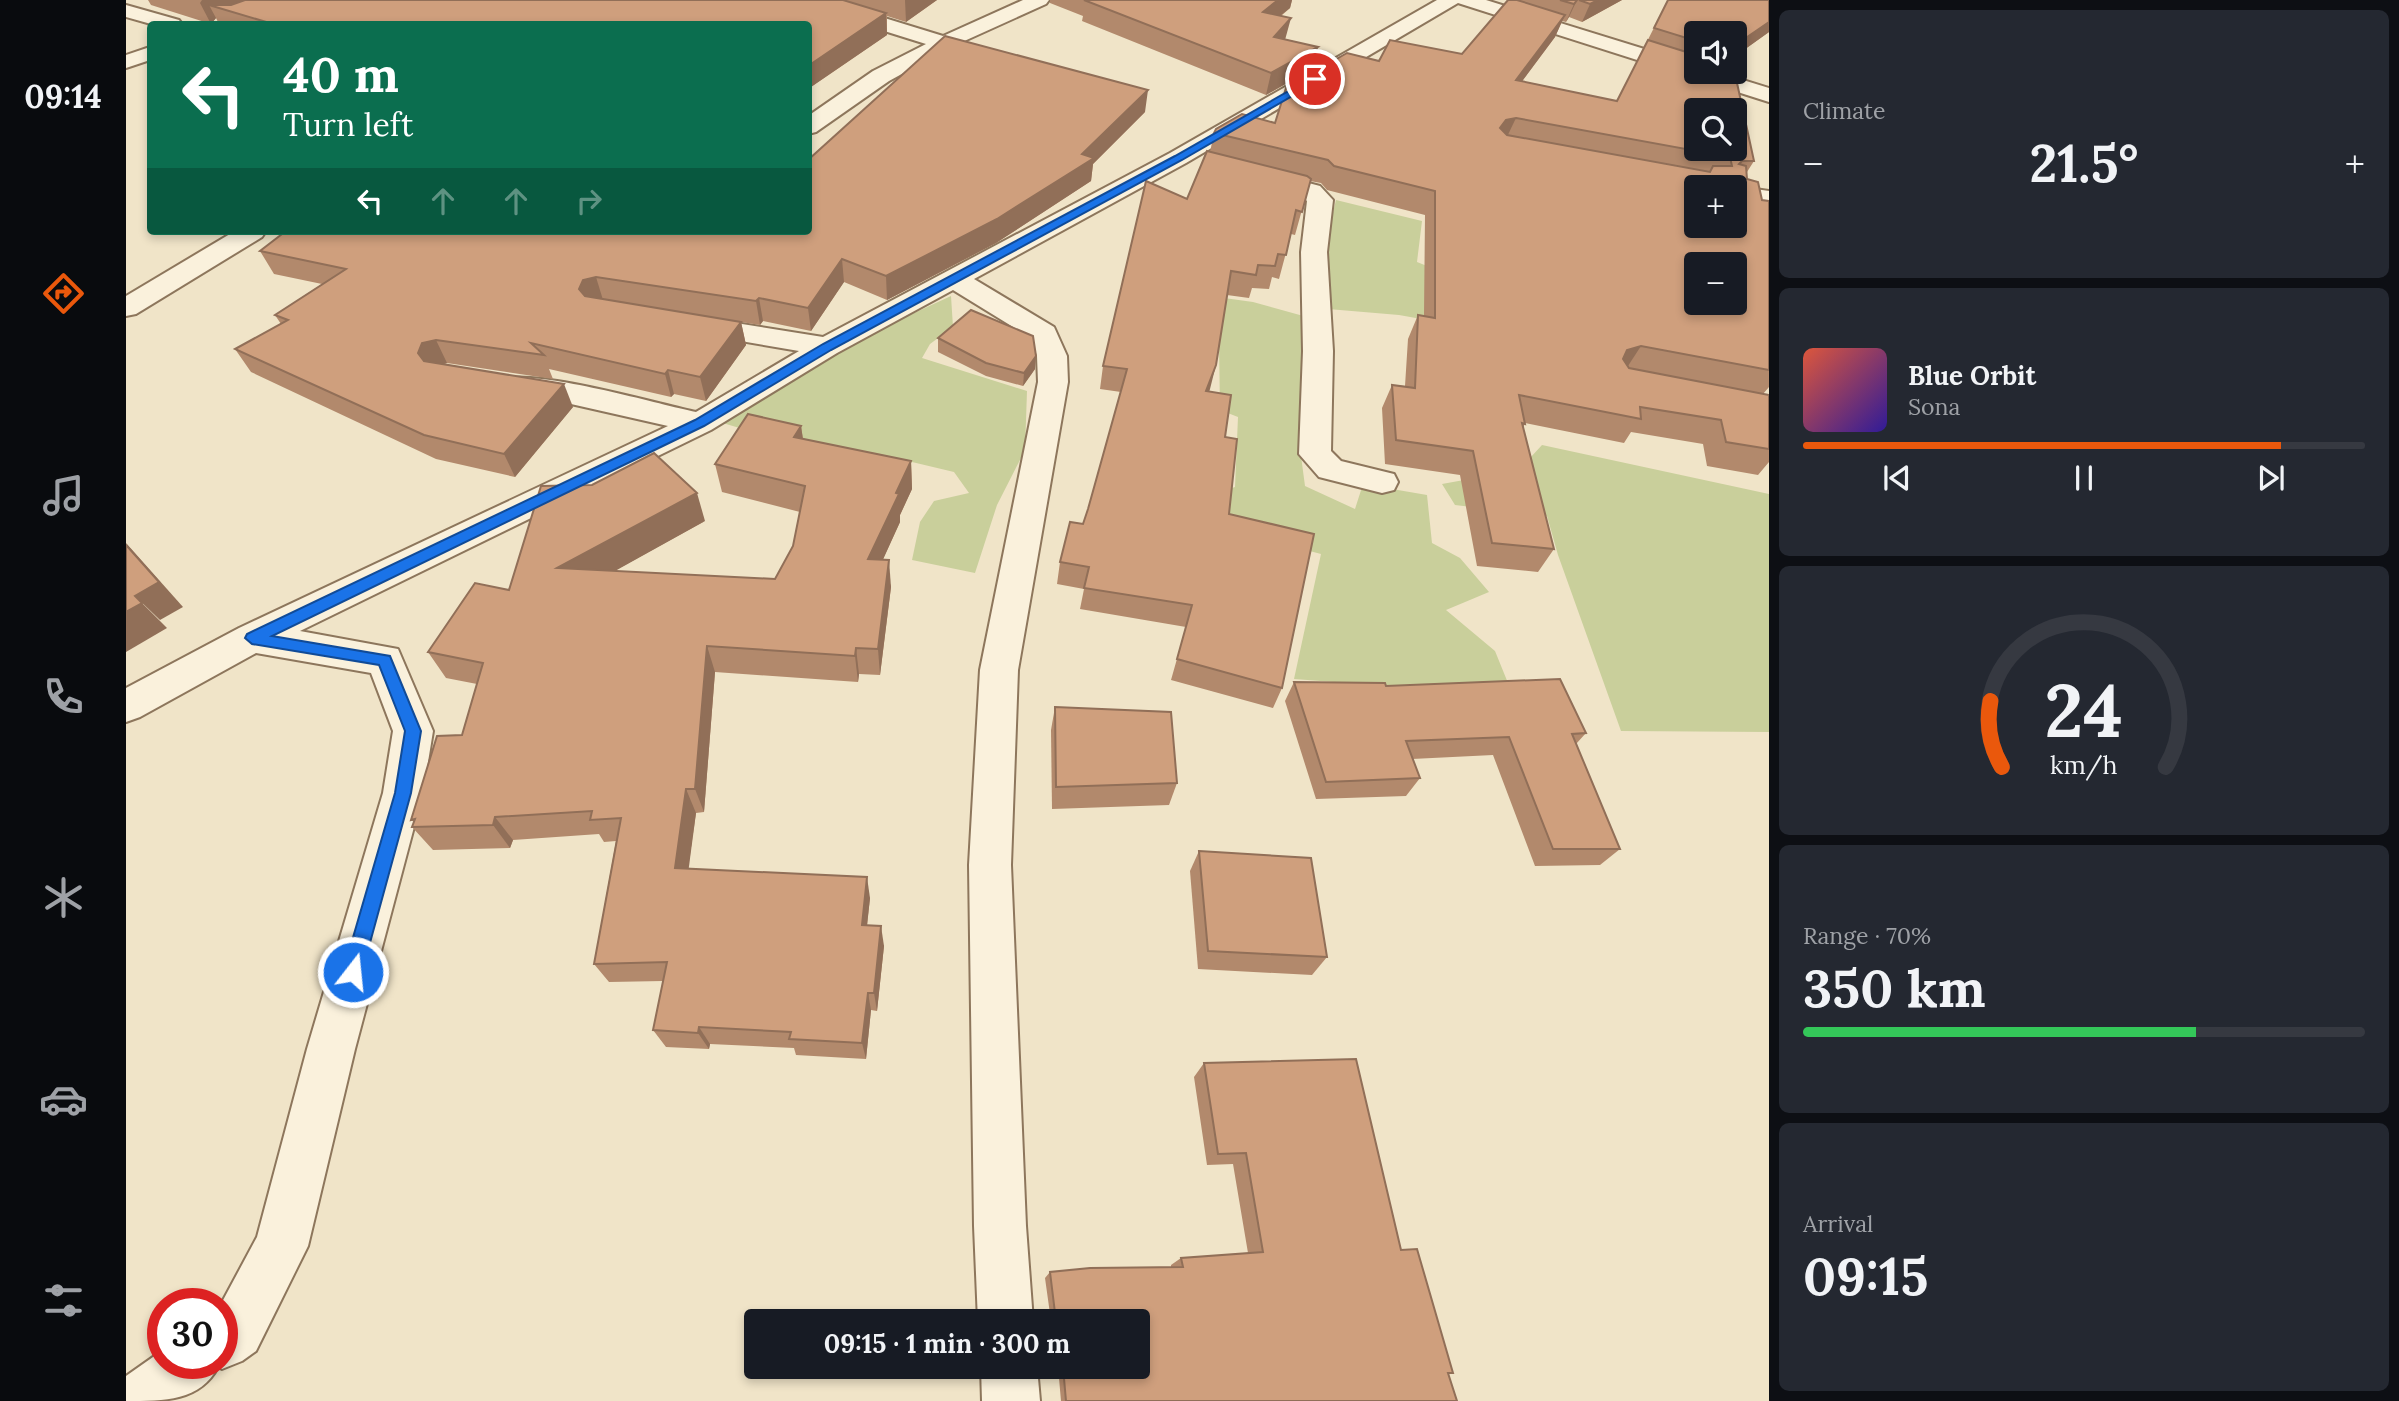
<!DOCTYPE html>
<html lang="en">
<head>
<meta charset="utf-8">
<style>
	:root { --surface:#171b24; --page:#242831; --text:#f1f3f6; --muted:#9ea1a6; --line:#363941; --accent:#ea580c }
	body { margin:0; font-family:Lora,serif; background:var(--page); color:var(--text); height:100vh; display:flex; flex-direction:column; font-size:26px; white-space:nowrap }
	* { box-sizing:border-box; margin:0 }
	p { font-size:23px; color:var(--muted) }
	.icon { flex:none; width:38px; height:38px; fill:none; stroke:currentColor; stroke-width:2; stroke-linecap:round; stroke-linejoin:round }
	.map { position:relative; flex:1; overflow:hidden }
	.details { display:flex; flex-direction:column; gap:10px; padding:10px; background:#0d0f14; width:630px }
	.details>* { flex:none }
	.guide { position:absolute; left:21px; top:21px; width:665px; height:214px; border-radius:7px; box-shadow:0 4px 10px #0003; background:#0b6e4f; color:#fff; overflow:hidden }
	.tools { position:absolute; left:1558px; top:21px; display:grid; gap:14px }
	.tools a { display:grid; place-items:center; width:63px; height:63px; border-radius:7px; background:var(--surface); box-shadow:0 4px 10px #0003; font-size:35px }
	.speed { position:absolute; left:21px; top:1288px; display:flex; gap:14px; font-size:35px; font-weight:700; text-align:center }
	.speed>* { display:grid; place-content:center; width:91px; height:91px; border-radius:50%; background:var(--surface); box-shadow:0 4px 10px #0003; line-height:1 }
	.speed .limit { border:10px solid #d22; background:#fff; color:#111 }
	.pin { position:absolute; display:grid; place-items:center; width:60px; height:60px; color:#fff; margin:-30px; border:4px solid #fff; border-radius:50%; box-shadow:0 2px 7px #0007 }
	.me { position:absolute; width:77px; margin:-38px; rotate:16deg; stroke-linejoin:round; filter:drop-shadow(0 0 5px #0008) }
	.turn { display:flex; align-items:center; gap:24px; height:147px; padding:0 21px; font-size:32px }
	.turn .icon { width:91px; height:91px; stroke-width:2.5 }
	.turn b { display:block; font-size:49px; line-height:60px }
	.lanes { display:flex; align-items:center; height:66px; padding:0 21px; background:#0003; justify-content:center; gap:35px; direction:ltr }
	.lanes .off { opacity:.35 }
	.big { font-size:52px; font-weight:800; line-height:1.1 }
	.details .widget { flex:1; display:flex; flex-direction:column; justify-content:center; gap:10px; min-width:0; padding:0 24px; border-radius:10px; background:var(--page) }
	.details .dial { align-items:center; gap:0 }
	.dial svg { height:182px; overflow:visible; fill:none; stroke:var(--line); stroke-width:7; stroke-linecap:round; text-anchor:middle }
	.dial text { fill:var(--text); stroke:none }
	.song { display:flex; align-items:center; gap:21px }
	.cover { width:84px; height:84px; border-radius:10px; background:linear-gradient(135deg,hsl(10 70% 55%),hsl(250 70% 35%)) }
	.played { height:7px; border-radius:4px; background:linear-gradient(90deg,var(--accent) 85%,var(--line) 85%) }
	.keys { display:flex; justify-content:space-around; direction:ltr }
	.heat { display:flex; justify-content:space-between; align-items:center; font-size:38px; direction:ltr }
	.charge { height:10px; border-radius:5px; background:linear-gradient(90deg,#34c759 70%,var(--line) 0) }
	.trip { position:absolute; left:618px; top:1309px; width:406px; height:70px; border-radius:7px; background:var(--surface); box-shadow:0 4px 10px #0003; font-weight:800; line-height:70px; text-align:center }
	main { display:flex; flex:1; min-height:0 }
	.dock { display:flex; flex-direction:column; width:126px; justify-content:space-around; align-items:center; background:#090b0e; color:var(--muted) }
	.dock .icon { width:49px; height:49px }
	.dock .current { color:var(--accent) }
	.dock b { font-size:32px; color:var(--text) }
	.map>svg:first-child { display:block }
	.green { fill:#c9cf9b }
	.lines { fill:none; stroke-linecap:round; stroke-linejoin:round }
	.minor-casing { stroke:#8d765c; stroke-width:4 }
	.minor { fill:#faf1dc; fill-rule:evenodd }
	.wall { fill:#b2896c }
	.shaded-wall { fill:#916f58 }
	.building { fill:#cf9f7d; stroke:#916f58; stroke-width:2; fill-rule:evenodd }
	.route { fill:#1a73e8; stroke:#114b97; stroke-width:2 }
</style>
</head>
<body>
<main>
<nav class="dock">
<b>09:14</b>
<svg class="icon current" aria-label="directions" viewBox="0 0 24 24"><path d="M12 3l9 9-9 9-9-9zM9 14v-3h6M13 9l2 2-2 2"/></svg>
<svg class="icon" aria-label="music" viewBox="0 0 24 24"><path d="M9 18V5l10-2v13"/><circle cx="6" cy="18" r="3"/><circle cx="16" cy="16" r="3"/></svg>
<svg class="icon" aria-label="phone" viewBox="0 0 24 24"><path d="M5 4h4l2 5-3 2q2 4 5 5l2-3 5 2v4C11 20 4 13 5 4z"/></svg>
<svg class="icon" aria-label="climate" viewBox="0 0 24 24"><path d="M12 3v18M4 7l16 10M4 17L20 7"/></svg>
<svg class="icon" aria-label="car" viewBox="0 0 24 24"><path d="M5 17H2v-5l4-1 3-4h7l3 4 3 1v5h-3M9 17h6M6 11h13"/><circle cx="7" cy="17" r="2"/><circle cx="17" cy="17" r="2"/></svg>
<svg class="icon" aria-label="filters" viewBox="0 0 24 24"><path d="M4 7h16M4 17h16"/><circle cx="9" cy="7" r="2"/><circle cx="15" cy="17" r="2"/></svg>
</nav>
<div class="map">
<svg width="1643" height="1401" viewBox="0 0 1643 1401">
	<rect width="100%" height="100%" fill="#f0e4c8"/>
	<g class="green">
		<polygon points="1210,200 1296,221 1291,262 1306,268 1418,341 1273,315 1202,309 1194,268"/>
		<polygon points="825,296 827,327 804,344 796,358 901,391 899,450 871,505 849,573 786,560 794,522 808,501 843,493 828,472 786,462 684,449 590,421 773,320"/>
		<polygon points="1098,298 1127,302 1181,317 1175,456 1179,486 1229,509 1237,484 1301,495 1306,543 1334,558 1363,592 1320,610 1369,651 1384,688 1275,687 1168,679 1195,554 1097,528 1097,491 1109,487 1112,417 1094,410 1093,343"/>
		<polygon points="1416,445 1643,494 1643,732 1495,731 1432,555 1421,516 1329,505 1316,484 1393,470"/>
	</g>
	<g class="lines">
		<g class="minor-casing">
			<g id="minor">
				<polygon points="669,0 700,0 817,36 897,0 923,0 920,4 825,47 763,81 690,132 682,134 682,116 747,71 800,44 672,4"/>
				<path d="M1311,0H1360L1570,65V72H1591L1643,88V102L1332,3L1060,163L848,279L928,327L941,356L942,382L892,670L885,865L900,1226L907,1321H852L848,1226L843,865L854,670L912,382L911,356L905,338L827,290L711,353L585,430L174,631L272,649L307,731L297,793L229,1049L182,1246L130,1351L116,1361L96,1369L92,1367C74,1401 39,1401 0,1401V1376L37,1350V1363H96L95,1304L131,1237L181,1049L257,793L267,731L245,673L130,653L14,717L0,722V688L113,628L542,426L445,404L378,393L374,386L378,379C414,370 528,403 570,412L673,351L556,331L552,325L556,319L566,316L697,337L1044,153Z"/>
				<polygon points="0,5 53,20 56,24 25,24 0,17"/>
				<polygon points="24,47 24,60 0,68 0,55"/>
				<polygon points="1132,170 1194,186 1207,200 1201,252 1207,351 1205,451 1215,461 1268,474 1272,482 1268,490 1256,493 1193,477 1173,454 1177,351 1175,252 1181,201 1176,196 1123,182 1120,177 1123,172"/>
				<polygon points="1608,186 1643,191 1643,207 1608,201 1608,187 1601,187"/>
				<polygon points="109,231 140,231 136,237 10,314 0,316 0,296"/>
				<polygon points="855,1367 911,1367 914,1401 856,1401"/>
			</g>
		</g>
		<use href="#minor" class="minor"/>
	</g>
	<g class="wall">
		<polygon points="22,0 811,0 780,22 761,16 761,35 682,89 682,24 93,24 90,18 85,24 25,5"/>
		<polygon points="924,0 1166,0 1164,8 1155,16 1159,39 1192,47 1186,69 1140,95 956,21 957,16 924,3"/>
		<polygon points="1382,0 1496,0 1456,22 1443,17 1440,22 1436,21 1429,37 1396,81 1491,101 1542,0 1643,0 1643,32 1608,57 1608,33 1570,33 1570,72 1575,78 1628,161 1621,172 1621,179 1636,200 1643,201 1643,387 1637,394 1643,395 1643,462 1632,475 1581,466 1577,444 1505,432 1498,443 1399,423 1397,428 1428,549 1412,572 1351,566 1334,475 1259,464 1256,408 1266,385 1279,386 1282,339 1292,315 1298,316 1299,215 1201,190 1195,183 1184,181 1169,235 1165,234 1153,279 1146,277 1143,289 1126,288 1123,298 1101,295 1083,391 1099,437 1103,514 1156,688 1147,708 1045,680 1060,627 954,609 958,589 931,584 934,562 957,524 962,509 995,392 974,389 977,366 1084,152 1088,133 1149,123 1253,61 1336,54"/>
		<polygon points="1019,112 967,164 965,181 870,243 761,300 718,282 685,331 637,321 634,325 615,322 620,345 580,401 548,394 545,397 423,369 427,379 321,363 318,364 447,407 389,477 310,459 125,372 109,349 155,324 149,315 196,284 148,274 134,251 682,231"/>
		<polygon points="812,338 909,369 897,386 860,376 812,352"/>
		<polygon points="675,426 677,439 785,461 786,489 774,515 774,522 757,559 765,587 754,675 733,674 732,682 589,672 578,812 570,813 562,868 744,898 741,925 758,946 751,1011 745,1010 740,1059 670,1055 668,1048 584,1044 583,1049 540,1047 527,1030 537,981 483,982 468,964 490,841 478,842 473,834 387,840 384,848 307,850 286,827 288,822 285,820 336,735 351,684 320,678 302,652 383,590 579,521 488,571 649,579 667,546 674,512 596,492 589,464"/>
		<polygon points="1168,682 1260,686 1460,733 1450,744 1494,849 1474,865 1409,866 1367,755 1286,759 1294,778 1280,796 1190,799 1159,701"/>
		<polygon points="929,707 1051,783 1043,805 926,809 925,730"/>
		<polygon points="1073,851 1201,957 1186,975 1072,969 1064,871"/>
		<polygon points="1078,1063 1275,1250 1322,1373 1331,1401 935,1401 932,1367 1012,1367 1012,1321 925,1321 919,1278 924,1272 1045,1268 1045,1265 1055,1258 1122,1253 1107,1164 1081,1165 1068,1077"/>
	</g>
	<g class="shaded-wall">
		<polygon points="76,0 137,0 105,12 83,5 90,18 85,24 74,3"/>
		<polygon points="779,0 811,0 780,22"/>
		<polygon points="1152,0 1166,0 1164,8 1132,33 1137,12"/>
		<polygon points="1451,0 1443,17 1440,22 1448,4"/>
		<polygon points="1472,0 1496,0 1456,22 1464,4"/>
		<polygon points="760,13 761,35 682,89 682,66"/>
		<polygon points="1439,15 1429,37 1380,103 1390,80"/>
		<polygon points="1165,18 1159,40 1148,37"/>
		<polygon points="1643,22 1643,32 1608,57 1608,46"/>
		<polygon points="1192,47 1186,69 1140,95 1145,73"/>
		<polygon points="1570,71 1570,72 1579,72 1573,82 1562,76"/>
		<polygon points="1022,90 1019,112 967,164 965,181 870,243 761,300 760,276 956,154"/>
		<polygon points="1390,118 1379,141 1374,128 1380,120"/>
		<polygon points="716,259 718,282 685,331 682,308"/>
		<polygon points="470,277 477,300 465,304 453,289 457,280"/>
		<polygon points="633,298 637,321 634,325 630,301"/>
		<polygon points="615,322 620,345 580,401 574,377"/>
		<polygon points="310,340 321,363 308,367 304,376 292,353 296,343"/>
		<polygon points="1515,346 1500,369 1486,374 1501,350"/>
		<polygon points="910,356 909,369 897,386 898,373"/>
		<polygon points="1090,365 1084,389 1075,414 1080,391"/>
		<polygon points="542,370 548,394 545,397 539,374"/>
		<polygon points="438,384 447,407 389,477 378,454"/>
		<polygon points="675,426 679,454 668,437"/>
		<polygon points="785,461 786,489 774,515 774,522 745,586 742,559 770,493"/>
		<polygon points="571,493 579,521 444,596 431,568"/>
		<polygon points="0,543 57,607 34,620 9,596"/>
		<polygon points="763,560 765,587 754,675 752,649"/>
		<polygon points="16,603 41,628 0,652 0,612"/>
		<polygon points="581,646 589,672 578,812 569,789"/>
		<polygon points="730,648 733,674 732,682 729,656"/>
		<polygon points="560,789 570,813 560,889 549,868"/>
		<polygon points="369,817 387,840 384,848 367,825"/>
		<polygon points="741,877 744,898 739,944 736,925"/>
		<polygon points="755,926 758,946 751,1011 748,993"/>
		<polygon points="742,993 745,1010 740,1059 736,1043"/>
		<polygon points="573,1027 584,1044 583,1049 572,1033"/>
	</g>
	<g class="building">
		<polygon points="119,0 717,0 760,13 682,66 682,24 147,24 83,5 105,5"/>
		<polygon points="958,0 1152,0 1137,12 1165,18 1148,37 1192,47 1145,73"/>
		<path d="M1382,0H1391L1439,15L1390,80L1491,101L1522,40L1570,55V71L1562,76L1611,83L1628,161H1616L1613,164L1620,166L1621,179L1632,182L1636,200L1643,201V370L1515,346L1501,350L1497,359L1503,368L1643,395V449L1600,442L1595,420L1514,407L1515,419L1393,395L1399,424L1396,423L1428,549L1366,543L1347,451L1270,440L1266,385L1289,388L1292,315L1309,318V191L1208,166L1202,160L1088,133L1090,129L1116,114L1149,123L1160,88L1221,53L1253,61L1264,40L1336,54ZM1570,110H1608V149H1570ZM1390,118L1604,157L1606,166H1587L1584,172L1381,135L1374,128L1380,120ZM1570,187H1608V226H1570ZM1570,264H1608V303H1570Z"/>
		<polygon points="1434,0 1451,0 1448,4"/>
		<polygon points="1453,0 1472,0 1464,4"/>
		<polygon points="1542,0 1643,0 1643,22 1608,46 1608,33 1570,33 1570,41 1528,28"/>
		<polygon points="819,36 1022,90 956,154 968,158 871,219 760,276 716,259 682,308 633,298 630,301 470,277 457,280 453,289 459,296 615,322 574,377 542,370 539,374 405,343 418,355 310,340 296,343 292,353 298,361 438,384 378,454 298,435 109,349 162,320 149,315 220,269 134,251 160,231 682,231 682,160"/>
		<polygon points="1081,151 1181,176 1185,179 1176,212 1170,210 1160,255 1152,254 1149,266 1132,265 1130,275 1105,271 1090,365 1080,391 1105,395 1099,437 1111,439 1103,514 1188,534 1156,688 1051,659 1066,605 958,588 963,567 934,562 944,522 957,524 962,509 1001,369 977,366 1020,181 1061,199"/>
		<polygon points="845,310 907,336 910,356 898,373 860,363 812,338"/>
		<polygon points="622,414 675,426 668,437 785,461 770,493 773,494 742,559 763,560 752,649 730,648 729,656 581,646 569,789 560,789 549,868 741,877 736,925 755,926 748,993 742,993 736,1043 663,1039 665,1032 573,1027 572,1033 527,1030 541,962 468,964 495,818 464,820 466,811 369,817 367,825 286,827 289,819 285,820 311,736 336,735 357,663 302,652 349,583 383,590 415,486 466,485 528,453 571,493 431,568 649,579 667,546 679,486 589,464"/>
		<polygon points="0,545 33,582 9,596 16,603 0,612"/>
		<polygon points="1434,679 1460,733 1446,734 1494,849 1427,849 1383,737 1280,741 1294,778 1200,782 1168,682 1259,683 1260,686"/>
		<polygon points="929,707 1045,712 1051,783 930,787"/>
		<polygon points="1073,851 1185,858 1201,957 1082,951"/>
		<polygon points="1230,1059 1275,1250 1291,1249 1327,1373 1322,1373 1331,1401 940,1401 937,1367 1012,1367 1012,1321 930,1321 924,1272 964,1268 1057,1267 1055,1258 1137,1252 1120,1153 1092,1154 1078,1063"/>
	</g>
	<polygon class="route" points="1189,76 1193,79 1192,81 1056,160 705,350 578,426 146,636 264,656 295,731 285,793 236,972 233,978 227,981 220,978 217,972 269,793 279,731 253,665 126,644 119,638 121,634 569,420 697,344 1049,156"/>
</svg>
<div class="tools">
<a><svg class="icon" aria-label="sound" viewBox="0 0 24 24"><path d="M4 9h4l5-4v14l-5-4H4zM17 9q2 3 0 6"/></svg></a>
<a><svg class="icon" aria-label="search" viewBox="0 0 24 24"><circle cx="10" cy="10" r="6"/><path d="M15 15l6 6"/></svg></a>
<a>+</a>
<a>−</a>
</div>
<div class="speed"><div class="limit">30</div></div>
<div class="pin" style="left:1189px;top:79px;background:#d93025"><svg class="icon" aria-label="arrive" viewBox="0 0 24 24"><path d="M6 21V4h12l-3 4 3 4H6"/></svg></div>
<svg class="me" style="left:227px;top:972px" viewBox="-20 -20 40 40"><circle r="17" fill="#1a73e8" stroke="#fff" stroke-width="3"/><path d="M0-11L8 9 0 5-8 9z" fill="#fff"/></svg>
<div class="trip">09:15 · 1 min · 300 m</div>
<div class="guide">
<div class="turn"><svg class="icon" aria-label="left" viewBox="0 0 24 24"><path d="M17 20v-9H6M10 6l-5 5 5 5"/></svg><div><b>40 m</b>Turn left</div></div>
<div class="lanes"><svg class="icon" aria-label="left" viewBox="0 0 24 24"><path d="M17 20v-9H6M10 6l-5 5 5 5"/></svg><svg class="icon off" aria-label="ahead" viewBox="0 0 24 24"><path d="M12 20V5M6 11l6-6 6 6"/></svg><svg class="icon off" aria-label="ahead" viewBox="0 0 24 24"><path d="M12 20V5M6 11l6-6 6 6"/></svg><svg class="icon off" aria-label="right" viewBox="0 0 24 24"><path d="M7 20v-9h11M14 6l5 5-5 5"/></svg></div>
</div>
</div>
<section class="details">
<div class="widget"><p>Climate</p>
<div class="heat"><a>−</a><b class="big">21.5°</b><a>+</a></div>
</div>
<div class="widget">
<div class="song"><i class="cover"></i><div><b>Blue Orbit</b><p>Sona</p></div></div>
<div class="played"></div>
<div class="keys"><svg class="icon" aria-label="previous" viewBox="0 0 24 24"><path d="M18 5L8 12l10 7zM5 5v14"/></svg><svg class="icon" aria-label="pause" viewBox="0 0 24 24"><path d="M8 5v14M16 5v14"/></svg><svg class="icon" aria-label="next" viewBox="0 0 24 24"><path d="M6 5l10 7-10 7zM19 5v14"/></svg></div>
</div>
<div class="widget dial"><svg viewBox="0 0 100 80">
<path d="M14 69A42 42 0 1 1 86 69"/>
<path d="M14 69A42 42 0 0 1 9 40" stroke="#ea580c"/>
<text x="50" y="56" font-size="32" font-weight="700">24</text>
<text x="50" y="72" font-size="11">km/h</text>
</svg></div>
<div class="widget"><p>Range · 70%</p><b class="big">350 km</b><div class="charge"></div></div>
<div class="widget"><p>Arrival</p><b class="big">09:15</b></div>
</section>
</main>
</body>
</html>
